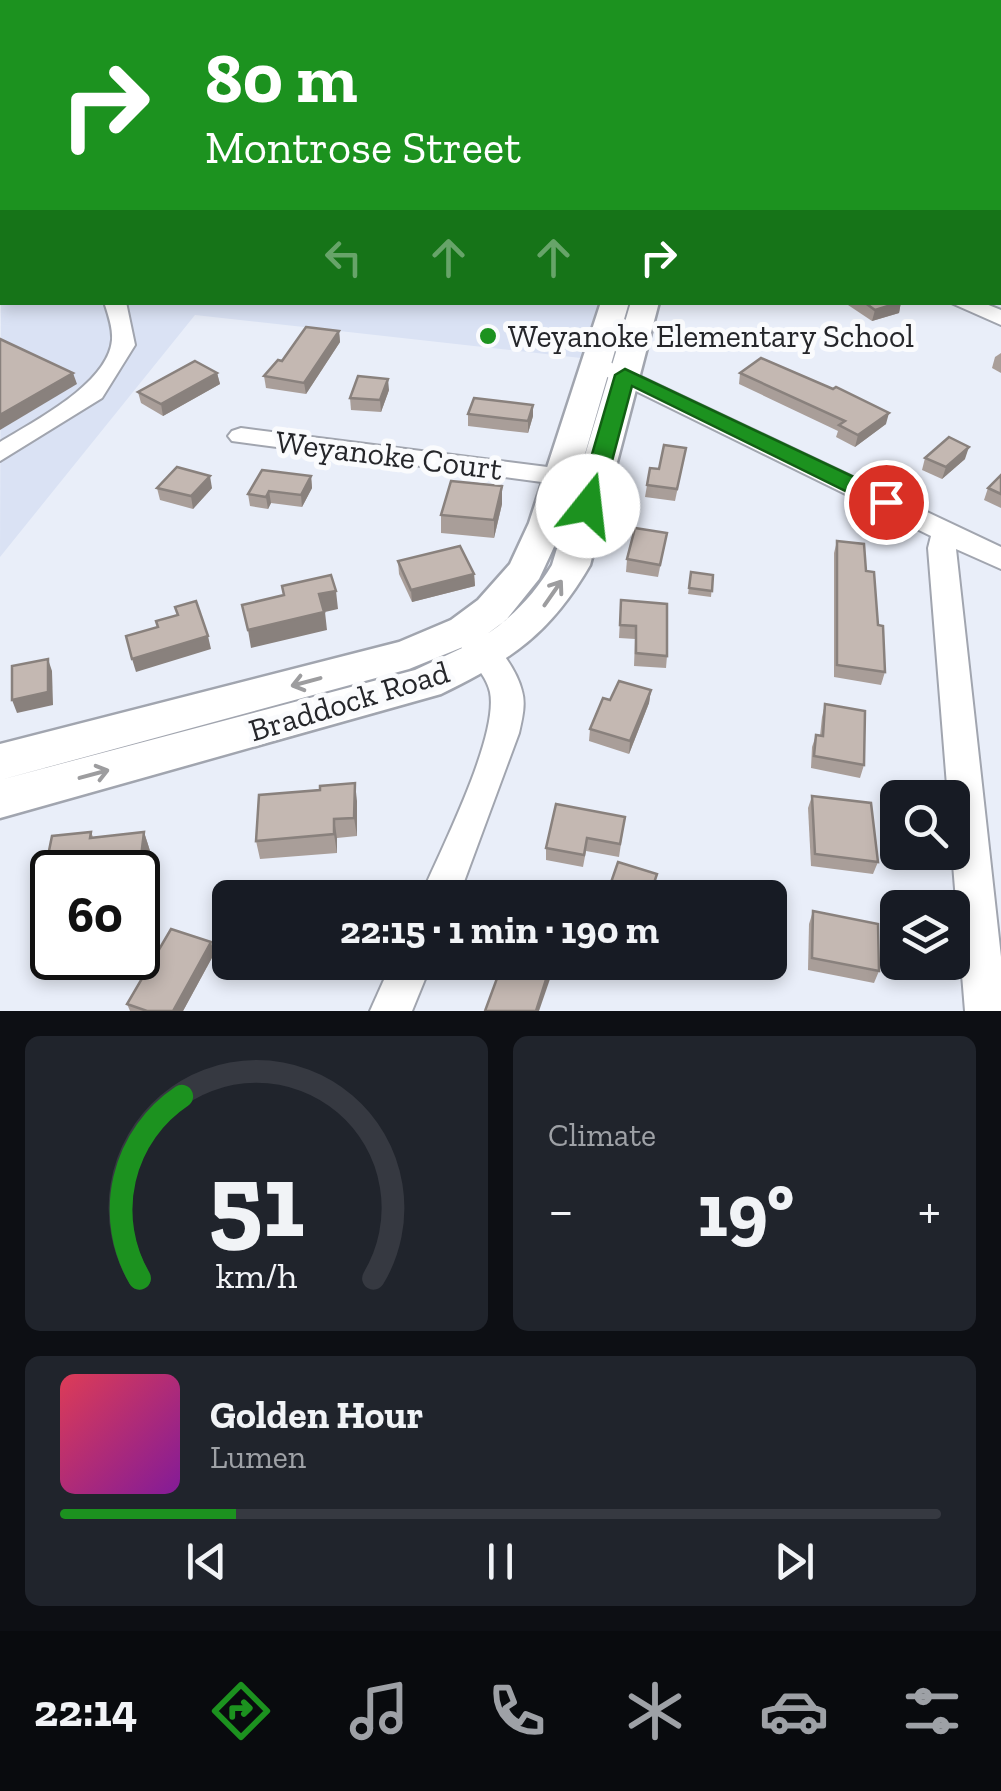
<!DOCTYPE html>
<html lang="en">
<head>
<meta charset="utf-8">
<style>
	:root { --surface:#171b24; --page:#20242c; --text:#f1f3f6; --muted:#9ea1a6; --line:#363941; --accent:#1c921f }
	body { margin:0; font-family:"Zilla Slab",serif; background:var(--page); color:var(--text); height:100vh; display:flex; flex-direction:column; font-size:38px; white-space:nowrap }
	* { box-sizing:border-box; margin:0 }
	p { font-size:32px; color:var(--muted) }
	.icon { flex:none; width:55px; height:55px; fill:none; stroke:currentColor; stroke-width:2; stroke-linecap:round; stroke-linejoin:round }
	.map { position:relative; height:1011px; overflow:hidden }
	.details { display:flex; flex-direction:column; gap:25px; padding:25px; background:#0d0f14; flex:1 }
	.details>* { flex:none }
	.guide { position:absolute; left:0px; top:0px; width:1002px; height:305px; box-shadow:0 5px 15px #0003; background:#1c921f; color:#fff; overflow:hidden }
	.buttons { position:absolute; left:880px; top:780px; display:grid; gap:20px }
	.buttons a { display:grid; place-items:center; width:90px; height:90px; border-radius:15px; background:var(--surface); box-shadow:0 5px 15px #0003; font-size:50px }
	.speed { position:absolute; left:30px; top:850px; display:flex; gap:20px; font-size:50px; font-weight:700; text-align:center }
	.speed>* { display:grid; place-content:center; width:130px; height:130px; border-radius:50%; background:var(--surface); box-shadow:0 5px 15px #0003; line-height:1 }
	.speed .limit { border:5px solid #111; border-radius:15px; background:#fff; color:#111 }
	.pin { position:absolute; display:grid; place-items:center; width:85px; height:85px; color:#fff; margin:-42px; border:5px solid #fff; border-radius:50%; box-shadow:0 2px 10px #0007 }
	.me { position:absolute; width:110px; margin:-55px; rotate:16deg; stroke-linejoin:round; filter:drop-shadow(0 0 8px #0008) }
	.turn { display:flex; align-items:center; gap:35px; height:210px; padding:0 40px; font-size:45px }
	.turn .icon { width:130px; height:130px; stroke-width:2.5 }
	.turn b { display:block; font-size:70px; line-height:85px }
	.lanes { display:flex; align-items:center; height:95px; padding:0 40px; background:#0003; justify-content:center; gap:50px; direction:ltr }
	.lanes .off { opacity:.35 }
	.big { font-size:75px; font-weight:700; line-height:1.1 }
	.details .widget { flex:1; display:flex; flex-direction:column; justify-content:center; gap:15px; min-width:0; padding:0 35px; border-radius:15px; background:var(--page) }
	.details .dial { align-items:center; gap:0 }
	.dial svg { height:260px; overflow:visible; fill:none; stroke:var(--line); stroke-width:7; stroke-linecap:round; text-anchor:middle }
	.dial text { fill:var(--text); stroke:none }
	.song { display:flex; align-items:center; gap:30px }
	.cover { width:120px; height:120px; border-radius:15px; background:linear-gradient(135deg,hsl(350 70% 55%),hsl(290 70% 35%)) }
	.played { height:10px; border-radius:5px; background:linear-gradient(90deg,var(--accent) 20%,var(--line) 20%) }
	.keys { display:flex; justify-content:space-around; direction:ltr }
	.heat { display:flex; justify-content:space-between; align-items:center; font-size:55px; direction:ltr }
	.details .tiles { flex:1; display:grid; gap:25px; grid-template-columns:1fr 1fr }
	.widget:last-child { grid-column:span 2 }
	.trip { position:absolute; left:212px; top:880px; width:575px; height:100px; border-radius:15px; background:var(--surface); box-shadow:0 5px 15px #0003; font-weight:700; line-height:100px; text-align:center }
	.menu { display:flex; height:160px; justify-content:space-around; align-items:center; background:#090b0e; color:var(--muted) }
	.menu .icon { width:70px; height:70px }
	.menu .current { color:var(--accent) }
	.menu b { font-size:45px; color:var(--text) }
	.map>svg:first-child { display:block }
	.built { fill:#dae2f4 }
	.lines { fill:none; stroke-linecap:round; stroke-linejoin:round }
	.minor-casing { stroke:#a1a5af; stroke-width:4 }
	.major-casing { stroke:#a1a5af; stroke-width:5 }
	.minor { fill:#fff; fill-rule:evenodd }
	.major { fill:#fff; fill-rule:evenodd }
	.wall { fill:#a99e99 }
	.shaded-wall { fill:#89817d }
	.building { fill:#c4b8b2; stroke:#89817d; stroke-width:2.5 }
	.oneway { stroke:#9d9d9f }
	.route { fill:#1c921f; stroke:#125f14; stroke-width:2.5 }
	.poi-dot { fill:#1c921f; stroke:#fafbfd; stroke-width:4 }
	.labels { text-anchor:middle; stroke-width:10; stroke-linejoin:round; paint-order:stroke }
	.poi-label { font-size:32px; fill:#25262a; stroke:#fafbfd; text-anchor:start }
	.street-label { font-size:32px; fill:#25262a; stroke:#fafbfd }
</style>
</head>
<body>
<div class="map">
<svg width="1001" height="1011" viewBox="0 0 1001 1011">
	<rect width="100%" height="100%" fill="#e9eef9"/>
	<polygon class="built" points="2,44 2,302 598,303 581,358 195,315 0,557"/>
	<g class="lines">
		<g class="minor-casing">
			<g id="minor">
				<polygon points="615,0 629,0 630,2 617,2"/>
				<polygon points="986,0 1001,0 1001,4 988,2"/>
				<rect x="1000" y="18" width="1" height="8"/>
				<path d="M104,302H126L135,345L102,398L0,461V442C34,421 108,384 112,340C113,328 108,314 104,302Z"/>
				<polygon points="949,302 981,302 1001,310 1001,325"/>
				<polygon points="597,356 1001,547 1001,569 956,549 1001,957 1001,1011 965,1011 952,852 952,798 948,798 928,548 931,536 589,368 585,363 589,358"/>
				<polygon points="241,428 579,471 592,479 579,487 232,441 228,436 232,431"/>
				<path d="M472,628C493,634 517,670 522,691C526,705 522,719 519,733L458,898H420C439,853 499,737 490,692C486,673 466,656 456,639L461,631Z"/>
				<polygon points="392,962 432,962 412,1011 370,1011"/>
			</g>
		</g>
		<g class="major-casing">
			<g id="major">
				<polygon points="736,0 795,0 796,2 737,2"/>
				<polygon points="871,0 930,0 931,2 872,2"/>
				<path d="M601,302H629L565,523L539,579L506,620L487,634C513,617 536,592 552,565L631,302H659L590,565C550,634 511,660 441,694L0,818V780L415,670L475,642L409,669L0,780V744L399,642L451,620L478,600L510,564L529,523Z"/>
			</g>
		</g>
		<use href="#minor" class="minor"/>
		<use href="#major" class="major"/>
	</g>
	<g class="wall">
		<polygon points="901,302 899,313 872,321 845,303"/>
		<polygon points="339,331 340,342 306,394 266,388 264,376 282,361"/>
		<polygon points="1001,353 1001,373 992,368 995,357"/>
		<polygon points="217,373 220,384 163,416 141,403 138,392"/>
		<polygon points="740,373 886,424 855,447 836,437 838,431 739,384"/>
		<polygon points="389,390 381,412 351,410 350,398"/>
		<polygon points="533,405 533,416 528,433 468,426 468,414"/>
		<polygon points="686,448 675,501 645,497 647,485 659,469"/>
		<polygon points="925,458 965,459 942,479 922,470"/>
		<polygon points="1001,475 1001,508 984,500 988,488"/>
		<polygon points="311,476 312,488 302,507 271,503 268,509 250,506 248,494"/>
		<polygon points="157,488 212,488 193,509 160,500"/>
		<polygon points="502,504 494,538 441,533 441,515"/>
		<polygon points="667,533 658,577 626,572 627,559"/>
		<polygon points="837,541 866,571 878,625 885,672 881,685 834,677 834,553"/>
		<polygon points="398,561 474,574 475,586 412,602 399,574"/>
		<polygon points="691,572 713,575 711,597 688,594"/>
		<polygon points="621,600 667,656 666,668 634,666 635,639 619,638"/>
		<polygon points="651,690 649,703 629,754 589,741 590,729 610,700"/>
		<polygon points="825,704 864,765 860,778 811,768 812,747 816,735 820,736 822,717"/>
		<polygon points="812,796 878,862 873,874 811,866 808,808"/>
		<polygon points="357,801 357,836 337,838 337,853 260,859 256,841"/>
		<polygon points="625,817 619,857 586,851 583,867 546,860 546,848"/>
		<polygon points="91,832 93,837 144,832 150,851 146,883 138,884 138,872 52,872 52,923 46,923 38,905 52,836"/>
		<polygon points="813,911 879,971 874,983 808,970 809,924"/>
		<polygon points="211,942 214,954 183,1011 130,1011 127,1004"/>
	</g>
	<g class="shaded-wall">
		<polygon points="901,302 899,313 872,321 875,310"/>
		<polygon points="339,331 340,342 306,394 304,383"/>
		<polygon points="73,373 77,384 0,430 0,415"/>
		<polygon points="217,373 220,384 163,416 161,404"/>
		<polygon points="388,379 389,390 381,412 380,400"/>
		<polygon points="533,405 533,416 528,433 528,421"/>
		<polygon points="889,413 886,424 855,447 858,435"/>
		<polygon points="969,447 965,459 942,479 946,467"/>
		<polygon points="210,476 212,488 193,509 191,496"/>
		<polygon points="311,476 312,488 302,507 301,495"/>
		<polygon points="502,486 502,504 494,538 494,520"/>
		<polygon points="269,491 271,503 268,509 266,497"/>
		<polygon points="474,574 475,586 412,602 411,590"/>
		<polygon points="336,591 338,609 325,612 327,630 251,648 248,630 319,594"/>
		<polygon points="208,636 211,649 136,672 132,659"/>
		<polygon points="48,659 52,671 53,705 17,713 12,700"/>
		<polygon points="651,690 649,703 629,754 630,741"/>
		<polygon points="355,783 357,801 357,836 354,818"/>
		<polygon points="334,819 337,838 337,853 334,834"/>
		<polygon points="144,832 150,851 146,883 140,865"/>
		<polygon points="211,942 214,954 183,1011 173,1011"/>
		<polygon points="550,967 550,979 539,1011 536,1011"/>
	</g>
	<g class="building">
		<polygon points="91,0 113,0 112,2 89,2"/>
		<polygon points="410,0 515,0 515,2 408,2"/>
		<polygon points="639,0 658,0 657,2 639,2"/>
		<polygon points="0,5 2,5 2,24 0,27"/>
		<rect x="1000" y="36" width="1" height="109"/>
		<polygon points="864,302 901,302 875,310"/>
		<polygon points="306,327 339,331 304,383 264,376 278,360 282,361"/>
		<polygon points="0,339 73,373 0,415"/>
		<polygon points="761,358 833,389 836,387 889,413 858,435 839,425 845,421 740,373"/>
		<polygon points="195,361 217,373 161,404 138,392"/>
		<polygon points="358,376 388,379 380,400 350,398"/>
		<polygon points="474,398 533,405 528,421 468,414"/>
		<polygon points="949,437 969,447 946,467 925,458"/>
		<polygon points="664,445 686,448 677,489 647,485 650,468 659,469"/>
		<polygon points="177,467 210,476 191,496 157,488"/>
		<polygon points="262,470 311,476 301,495 269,491 266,497 248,494"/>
		<polygon points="1001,475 1001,494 988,488"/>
		<polygon points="451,481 502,486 494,520 441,515"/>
		<polygon points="635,528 667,533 660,565 627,559"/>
		<polygon points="837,541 864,544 866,571 874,572 878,625 883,626 885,672 837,665"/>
		<polygon points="460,546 474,574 411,590 398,561"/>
		<polygon points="691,572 713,575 712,591 689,588"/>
		<polygon points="331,575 336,591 319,594 324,612 248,630 242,605 284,595 282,586"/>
		<polygon points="621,600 667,604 667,656 636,653 636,626 620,625"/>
		<polygon points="196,601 208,636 132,659 126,636 158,627 156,621 178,615 175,607"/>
		<polygon points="48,659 48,692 12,700 12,666"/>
		<polygon points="619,681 651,690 630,741 590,729 603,698 610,700"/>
		<polygon points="825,704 865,711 864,765 814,756 816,735 823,736"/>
		<polygon points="355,783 354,818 334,819 334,834 256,841 259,795 320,790 320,786"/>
		<polygon points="812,796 871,803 878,862 815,854"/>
		<polygon points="556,804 625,817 620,844 587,838 584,855 546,848"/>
		<polygon points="91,832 90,838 144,832 140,865 111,868 110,872 52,872 52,904 38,905 52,836"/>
		<polygon points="618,862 657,874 649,898 619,898 607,894"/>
		<polygon points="813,911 878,924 879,971 812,958"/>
		<polygon points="171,929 211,942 173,1011 147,1011 127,1004"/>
		<polygon points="503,962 535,962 550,967 536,1011 485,1011"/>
	</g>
	<defs><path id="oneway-shaft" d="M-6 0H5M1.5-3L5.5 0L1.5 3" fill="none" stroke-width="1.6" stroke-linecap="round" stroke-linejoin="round" transform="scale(2.5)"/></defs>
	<g class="oneway">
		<use href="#oneway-shaft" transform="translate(553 593) rotate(-55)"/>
		<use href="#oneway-shaft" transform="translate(306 682) rotate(165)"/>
		<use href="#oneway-shaft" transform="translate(94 774) rotate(-15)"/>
	</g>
	<polygon class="route" points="625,369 894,496 897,502 886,509 878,507 632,386 600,506 588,514 580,512 577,506 615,375"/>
	<circle class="poi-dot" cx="488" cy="336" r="10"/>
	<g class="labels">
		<g class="poi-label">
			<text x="508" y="347">Weyanoke Elementary School</text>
		</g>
		<g class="street-label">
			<text transform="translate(389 455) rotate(7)" y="11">Weyanoke Court</text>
			<text transform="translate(349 701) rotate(-17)" y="11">Braddock Road</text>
		</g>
	</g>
</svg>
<div class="buttons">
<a><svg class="icon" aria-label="search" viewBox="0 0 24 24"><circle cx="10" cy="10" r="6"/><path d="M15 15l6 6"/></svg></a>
<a><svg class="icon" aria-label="layers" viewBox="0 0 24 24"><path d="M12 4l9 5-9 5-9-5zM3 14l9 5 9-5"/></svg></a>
</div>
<div class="speed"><div class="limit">60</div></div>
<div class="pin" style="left:886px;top:502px;background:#d93025"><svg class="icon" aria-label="arrive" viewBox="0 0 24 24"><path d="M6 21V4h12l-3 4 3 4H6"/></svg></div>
<svg class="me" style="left:588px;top:506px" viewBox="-20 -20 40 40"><circle r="19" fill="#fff"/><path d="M0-13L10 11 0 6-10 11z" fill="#1c921f"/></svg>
<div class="trip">22:15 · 1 min · 190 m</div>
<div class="guide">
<div class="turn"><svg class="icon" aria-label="right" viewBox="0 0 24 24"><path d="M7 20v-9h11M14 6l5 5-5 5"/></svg><div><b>80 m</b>Montrose Street</div></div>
<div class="lanes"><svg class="icon off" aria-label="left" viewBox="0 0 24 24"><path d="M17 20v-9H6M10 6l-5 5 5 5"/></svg><svg class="icon off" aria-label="ahead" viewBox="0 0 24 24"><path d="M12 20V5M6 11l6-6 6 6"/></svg><svg class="icon off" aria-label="ahead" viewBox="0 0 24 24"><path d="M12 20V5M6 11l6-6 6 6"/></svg><svg class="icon" aria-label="right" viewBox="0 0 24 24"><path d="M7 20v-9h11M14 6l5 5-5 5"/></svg></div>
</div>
</div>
<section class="details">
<div class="tiles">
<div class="widget dial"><svg viewBox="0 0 100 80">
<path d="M14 69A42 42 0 1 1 86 69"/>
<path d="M14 69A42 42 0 0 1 27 13" stroke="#1c921f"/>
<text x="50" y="56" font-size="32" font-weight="700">51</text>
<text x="50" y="72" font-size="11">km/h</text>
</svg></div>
<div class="widget"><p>Climate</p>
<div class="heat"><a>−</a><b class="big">19°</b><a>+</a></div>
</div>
<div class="widget">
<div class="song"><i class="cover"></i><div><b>Golden Hour</b><p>Lumen</p></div></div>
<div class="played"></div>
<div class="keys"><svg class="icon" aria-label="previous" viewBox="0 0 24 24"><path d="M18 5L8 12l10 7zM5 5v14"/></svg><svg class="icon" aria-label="pause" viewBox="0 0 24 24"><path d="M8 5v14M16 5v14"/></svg><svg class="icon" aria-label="next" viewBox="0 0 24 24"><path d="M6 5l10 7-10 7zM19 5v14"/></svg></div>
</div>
</div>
</section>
<nav class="menu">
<b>22:14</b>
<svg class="icon current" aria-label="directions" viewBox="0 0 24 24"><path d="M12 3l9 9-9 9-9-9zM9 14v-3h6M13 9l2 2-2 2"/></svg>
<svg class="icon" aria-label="music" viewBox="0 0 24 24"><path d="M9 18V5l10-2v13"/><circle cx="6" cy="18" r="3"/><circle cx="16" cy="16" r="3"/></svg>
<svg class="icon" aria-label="phone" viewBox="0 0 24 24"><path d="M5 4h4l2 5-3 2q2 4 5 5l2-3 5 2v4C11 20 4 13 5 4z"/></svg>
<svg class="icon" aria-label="climate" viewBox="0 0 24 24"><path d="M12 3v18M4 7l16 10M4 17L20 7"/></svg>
<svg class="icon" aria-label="car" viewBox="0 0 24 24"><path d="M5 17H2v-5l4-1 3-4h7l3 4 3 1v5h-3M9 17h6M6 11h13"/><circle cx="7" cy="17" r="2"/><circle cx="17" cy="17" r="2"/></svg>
<svg class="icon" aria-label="filters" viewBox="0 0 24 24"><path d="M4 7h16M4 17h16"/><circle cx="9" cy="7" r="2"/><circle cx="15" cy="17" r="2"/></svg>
</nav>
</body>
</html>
